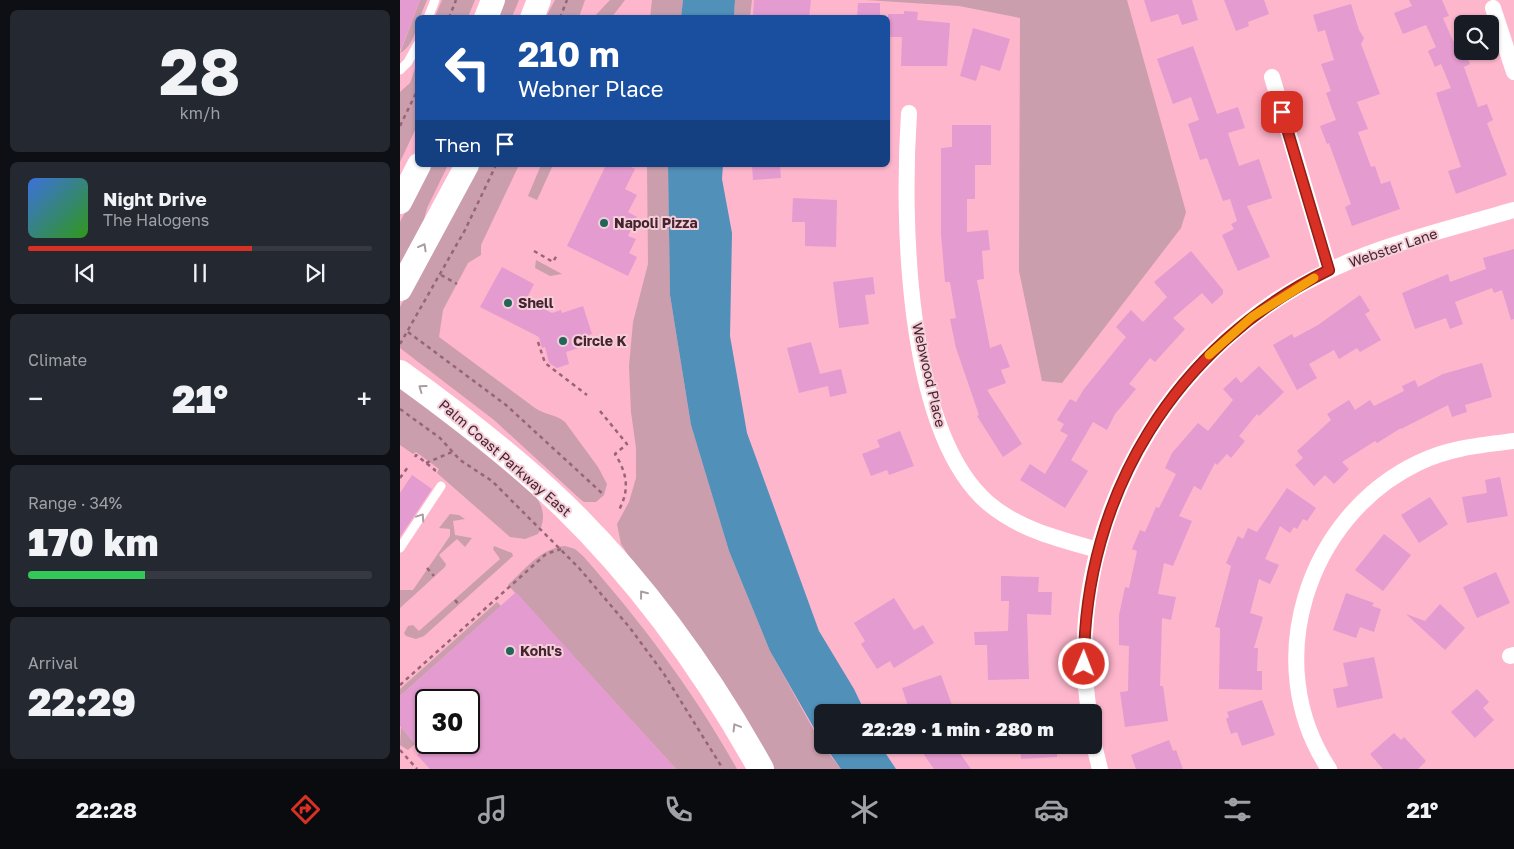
<!DOCTYPE html>
<html lang="en">
<head>
<meta charset="utf-8">
<style>
	:root { --surface:#171b24; --page:#242831; --text:#f1f3f6; --muted:#9ea1a6; --line:#363941; --accent:#d93025 }
	body { margin:0; font-family:"Golos Text",sans-serif; background:var(--page); color:var(--text); height:100vh; display:flex; flex-direction:column; font-size:19px; white-space:nowrap }
	* { box-sizing:border-box; margin:0 }
	p { font-size:16px; color:var(--muted) }
	.icon { flex:none; width:28px; height:28px; fill:none; stroke:currentColor; stroke-width:2; stroke-linecap:round; stroke-linejoin:round }
	.map { position:relative; flex:1; overflow:hidden }
	.sheet { display:flex; flex-direction:column; gap:10px; padding:10px; background:#0d0f14; width:400px }
	.sheet>* { flex:none }
	.top-card { position:absolute; left:15px; top:15px; width:475px; height:152px; border-radius:8px; box-shadow:0 1px 4px #0004; background:#1a4fa0; color:#fff; overflow:hidden }
	.tools { position:absolute; left:1054px; top:15px; display:grid; gap:10px }
	.tools a { display:grid; place-items:center; width:45px; height:45px; border-radius:8px; background:var(--surface); box-shadow:0 1px 4px #0004; font-size:25px }
	.speed { position:absolute; left:15px; top:689px; display:flex; gap:10px; font-size:25px; font-weight:700; text-align:center }
	.speed>* { display:grid; place-content:center; width:65px; height:65px; border-radius:50%; background:var(--surface); box-shadow:0 1px 4px #0004; line-height:1 }
	.speed .limit { border:2px solid #111; border-radius:8px; background:#fff; color:#111 }
	.pin { position:absolute; display:grid; place-items:center; width:42px; height:42px; color:#fff; margin:-21px; border-radius:10px; box-shadow:0 2px 8px #0006 }
	.me { position:absolute; width:55px; margin:-28px; rotate:1deg; stroke-linejoin:round; filter:drop-shadow(0 0 4px #0008) }
	.turn { display:flex; align-items:center; gap:18px; height:105px; padding:0 20px; font-size:22px }
	.turn .icon { width:65px; height:65px; stroke-width:2.5 }
	.turn b { display:block; font-size:35px; line-height:42px }
	.then { display:flex; align-items:center; height:48px; padding:0 20px; background:#0003; gap:10px; font-size:19px }
	.big { font-size:38px; font-weight:800; line-height:1.1 }
	.sheet .card { flex:1; display:flex; flex-direction:column; justify-content:center; gap:8px; min-width:0; padding:0 18px; border-radius:8px; background:var(--page) }
	.sheet .dial { align-items:center; gap:0 }
	.dial b { font-size:65px; line-height:1 }
	.song { display:flex; align-items:center; gap:15px }
	.cover { width:60px; height:60px; border-radius:8px; background:linear-gradient(135deg,hsl(220 70% 55%),hsl(110 70% 35%)) }
	.played { height:5px; border-radius:2px; background:linear-gradient(90deg,var(--accent) 65%,var(--line) 65%) }
	.keys { display:flex; justify-content:space-around; direction:ltr }
	.heat { display:flex; justify-content:space-between; align-items:center; font-size:28px; direction:ltr }
	.charge { height:8px; border-radius:4px; background:linear-gradient(90deg,#34c759 34%,var(--line) 0) }
	.trip { position:absolute; left:414px; top:704px; width:288px; height:50px; border-radius:8px; background:var(--surface); box-shadow:0 1px 4px #0004; font-weight:800; line-height:50px; text-align:center }
	.tabs { display:flex; height:80px; justify-content:space-around; align-items:center; background:#090b0e; color:var(--muted) }
	.tabs .icon { width:35px; height:35px }
	.tabs .on { color:var(--accent) }
	.tabs b { font-size:22px; color:var(--text) }
	main { display:flex; flex:1; min-height:0 }
	.map>svg:first-child { display:block }
	.green { fill:#ca9eac }
	.water { fill:#5090b9 }
	.building { fill:#e49bcf; fill-rule:evenodd }
	.lines { fill:none; stroke-linecap:round; stroke-linejoin:round }
	.path { stroke:#986576; stroke-width:2.5; stroke-dasharray:4 4; stroke-linecap:butt }
	.service { stroke:#fff; stroke-width:9 }
	.minor { stroke:#fff; stroke-width:16 }
	.secondary { stroke:#fff; stroke-width:24 }
	.primary { stroke:#fff; stroke-width:26 }
	.oneway { stroke:#ab9ca1 }
	.route-casing { stroke:#8d1f18; stroke-width:12 }
	.route { stroke:#d93025; stroke-width:9 }
	.slow { stroke:#f59e0b; stroke-width:9 }
	.poi-dot { fill:#216659; stroke:#f4cfda; stroke-width:2 }
	.labels { text-anchor:middle; stroke-width:4; stroke-linejoin:round; paint-order:stroke }
	.poi-label { font-size:14px; font-weight:bold; fill:#45232f; stroke:#f4cfda; text-anchor:start }
	.street-label { font-size:14px; fill:#45232f; stroke:#f4cfda }
</style>
</head>
<body>
<main>
<section class="sheet">
<div class="card dial"><b>28</b><p>km/h</p></div>
<div class="card">
<div class="song"><i class="cover"></i><div><b>Night Drive</b><p>The Halogens</p></div></div>
<div class="played"></div>
<div class="keys"><svg class="icon" aria-label="previous" viewBox="0 0 24 24"><path d="M18 5L8 12l10 7zM5 5v14"/></svg><svg class="icon" aria-label="pause" viewBox="0 0 24 24"><path d="M8 5v14M16 5v14"/></svg><svg class="icon" aria-label="next" viewBox="0 0 24 24"><path d="M6 5l10 7-10 7zM19 5v14"/></svg></div>
</div>
<div class="card"><p>Climate</p>
<div class="heat"><a>−</a><b class="big">21°</b><a>+</a></div>
</div>
<div class="card"><p>Range · 34%</p><b class="big">170 km</b><div class="charge"></div></div>
<div class="card"><p>Arrival</p><b class="big">22:29</b></div>
</section>
<div class="map">
<svg width="1114" height="769" viewBox="0 0 1114 769">
	<rect width="100%" height="100%" fill="#feb6cd"/>
	<g class="green">
		<path d="M20,0H27L20,17L18,18C17,30 12,47 0,53Z"/>
		<polygon points="42,0 75,0 68,17 35,17"/>
		<polygon points="101,0 119,0 112,17 94,18"/>
		<polygon points="155,0 185,0 179,17 146,17"/>
		<polygon points="210,0 225,0 212,17 194,17"/>
		<polygon points="252,0 283,0 281,17 250,18"/>
		<polygon points="335,0 352,0 350,17 334,17"/>
		<polygon points="466,0 727,0 786,212 781,228 662,383 642,381 619,271 620,18 559,6"/>
		<polygon points="17,63 17,126 0,162 0,92 10,83"/>
		<polygon points="29,165 48,165 27,208 19,240 0,274 0,222"/>
		<path d="M77,165H119L81,245V255L68,263L43,310L39,337L135,408C145,415 156,414 165,422L198,467L207,484L204,495L196,502H184L180,499L94,420L0,348V307Z"/>
		<polygon points="141,165 153,165 137,200 128,196"/>
		<polygon points="247,165 268,165 270,295 291,425 329,551 370,651 422,745 441,769 370,769 221,544 217,524 229,502 236,478 236,448 231,412 229,366 233,322 248,264"/>
		<polygon points="136,260 162,274 150,276 135,268"/>
		<path d="M0,385L45,418L136,497C145,510 145,521 138,534L125,539L110,537L37,473L39,469L16,452L13,454L0,445Z"/>
		<polygon points="50,514 59,515 65,519 53,521 55,535 72,538 65,547 57,539 39,555 46,564 45,567 0,608 0,590 13,590 50,536 50,529 39,528"/>
		<polygon points="94,546 112,553 113,556 24,636 16,639 6,636 4,633 8,626 13,625 19,631 100,559 93,549"/>
		<path d="M165,546L175,549L183,556C242,623 294,692 337,769H276L108,585C125,569 141,548 165,546Z"/>
		<polygon points="97,602 101,606 0,696 0,689"/>
		<polygon points="1,727 15,744 8,750 0,745"/>
	</g>
	<g class="water">
		<polygon points="283,0 335,0 334,17 281,17"/>
		<polygon points="268,165 323,165 322,179 332,233 330,336 347,433 419,631 454,689 465,712 422,712 422,742 370,651 329,551 291,425 270,295"/>
		<polygon points="424,745 480,745 496,769 441,769"/>
	</g>
	<g class="building">
		<polygon points="0,0 20,0 1,49 0,49"/>
		<polygon points="354,0 411,0 409,18 353,15"/>
		<polygon points="744,0 792,0 798,20 782,25 778,14 751,22"/>
		<polygon points="824,0 864,0 869,14 848,22 849,26 836,31"/>
		<polygon points="1009,0 1042,0 1049,16 1043,18 1053,41 1059,38 1070,64 1064,67 1078,107 1087,104 1093,120 1087,123 1107,175 1056,194 1048,171 1061,167 1036,93 1051,88 1041,64 1035,67 1028,51 1036,47 1026,25 1003,34 994,13 1012,6"/>
		<polygon points="458,3 480,3 480,18 457,18"/>
		<polygon points="951,4 959,30 964,38 961,44 980,94 957,102 968,129 958,132 971,167 975,166 981,184 990,181 1000,209 952,226 945,207 951,204 929,143 927,144 920,126 936,120 926,93 931,91 921,64 934,60 925,30 918,32 913,15"/>
		<polygon points="504,11 518,12 517,20 550,23 547,66 501,66 502,37 488,37 488,14 504,14"/>
		<polygon points="573,28 610,39 600,71 581,65 576,81 560,76"/>
		<polygon points="793,46 817,114 838,107 845,128 828,133 839,166 859,159 872,198 847,206 870,257 838,271 822,235 834,229 831,224 837,221 830,199 823,201 807,158 800,160 788,124 799,120 791,97 773,104 757,59"/>
		<polygon points="552,125 591,125 591,165 575,165 575,199 567,199 567,232 588,230 590,250 582,251 584,279 577,280 590,348 601,344 610,367 601,370 606,383 587,390 622,444 603,457 577,416 579,415 556,348 550,319 556,318 550,282 545,282 541,234 541,148 552,147"/>
		<polygon points="206,165 226,165 235,169 225,189 237,195 228,212 237,217 228,236 236,239 229,253 237,257 228,276 167,246"/>
		<polygon points="352,165 380,165 381,178 353,180"/>
		<polygon points="393,198 437,200 436,247 405,246 405,222 392,222"/>
		<polygon points="1114,249 1114,319 1111,320 1102,290 1094,293 1092,288 1055,302 1063,324 1050,329 1046,318 1015,329 1002,293 1048,274 1050,282 1086,269 1083,258"/>
		<polygon points="791,251 823,290 823,294 812,304 802,293 773,318 785,329 755,362 750,358 729,384 736,389 715,414 707,430 693,422 671,460 688,471 665,508 620,480 630,464 645,474 668,435 660,431 664,424 657,420 663,410 670,399 676,402 684,389 726,337 716,327 731,310 743,322 767,297 754,282"/>
		<polygon points="102,267 134,284 126,300 152,313 161,310 162,313 183,306 192,334 185,336 188,345 166,352 169,364 157,368 149,363 145,347 142,348 139,337 80,307"/>
		<polygon points="473,277 475,294 465,295 469,324 439,328 433,282"/>
		<polygon points="960,295 970,311 965,314 981,340 960,352 957,348 939,359 934,350 909,364 917,378 897,390 873,345 892,334 894,338 918,325"/>
		<polygon points="411,342 420,374 441,369 447,393 430,397 428,386 399,393 387,348"/>
		<polygon points="1082,363 1092,397 1065,405 1067,412 1052,417 1048,405 1001,429 1001,428 977,443 975,441 942,462 949,469 934,484 925,475 914,486 895,465 903,458 897,451 931,420 927,414 949,400 955,410 970,400 974,406 1004,391 1002,386 1015,380 1018,387 1043,374"/>
		<polygon points="859,366 884,392 859,416 857,414 839,436 845,441 831,458 827,454 817,465 815,463 801,490 794,486 779,516 792,521 773,566 764,563 758,594 776,597 771,620 762,618 760,686 763,686 768,721 725,727 720,692 728,691 729,646 719,645 719,615 725,587 729,588 737,551 732,549 740,530 745,532 756,507 759,508 776,474 765,468 772,453 798,423 808,431 833,400 823,389 836,377 841,383"/>
		<polygon points="500,431 514,466 489,475 487,470 471,476 462,454 480,447 477,440"/>
		<polygon points="12,475 32,489 0,537 0,493"/>
		<polygon points="1100,477 1108,516 1067,523 1062,497 1087,493 1085,480"/>
		<polygon points="887,488 916,508 907,521 903,519 897,529 894,527 890,533 880,526 865,559 879,565 870,584 859,579 850,613 863,617 854,648 858,648 857,671 862,671 862,690 819,689 820,628 815,627 831,566 826,563 838,536 843,539 848,528 857,532"/>
		<polygon points="1030,497 1048,524 1019,543 1001,515"/>
		<polygon points="984,534 1011,555 983,591 955,570"/>
		<polygon points="1096,572 1110,603 1077,618 1063,587"/>
		<polygon points="601,576 639,577 638,592 652,592 651,615 627,614 629,679 588,680 587,645 575,645 574,632 608,631 609,601 601,601"/>
		<path d="M116,592L276,769H30L17,755L21,751L0,726V696ZM26,700H69V742H26Z"/>
		<polygon points="946,593 974,603 972,606 981,609 974,632 960,627 956,638 933,630"/>
		<polygon points="494,598 514,630 523,625 534,643 494,668 490,661 477,669 461,644 465,641 454,623"/>
		<polygon points="1040,604 1065,628 1045,650 1006,614 1025,621"/>
		<polygon points="974,657 983,698 937,708 933,689 948,686 943,663"/>
		<polygon points="541,675 553,708 539,712 510,712 502,688"/>
		<polygon points="1077,689 1089,702 1083,708 1094,720 1075,738 1051,712"/>
		<polygon points="862,700 875,735 842,746 837,732 831,734 826,719 829,717 827,712"/>
		<polygon points="994,733 1001,740 1004,737 1026,761 1018,769 983,769 970,754"/>
		<polygon points="769,740 773,751 776,750 783,769 736,769 731,755"/>
		<polygon points="526,745 554,745 571,769 534,769 520,749"/>
		<polygon points="620,745 657,745 657,757 621,759"/>
	</g>
	<g class="lines">
		<g class="path">
			<polyline points="49,18 56,0"/>
			<polyline points="160,18 167,0"/>
			<polyline points="0,126 18,89"/>
			<polyline points="134,251 153,262 157,255"/>
			<polyline points="41,275 57,284"/>
			<polyline points="8,332 106,405 204,495"/>
			<polyline points="138,342 145,363 187,395"/>
			<polyline points="0,344 65,230 96,165"/>
			<polyline points="0,409 40,438 60,460 92,481 179,568 230,628 264,674 323,769"/>
			<path d="M200,411L227,444L215,454C227,473 230,489 219,510"/>
			<polyline points="15,457 16,455 35,470 34,472"/>
			<polyline points="26,463 52,452"/>
			<polyline points="0,478 8,467"/>
			<polyline points="27,568 34,576"/>
			<polyline points="55,600 59,605"/>
			<polyline points="0,685 146,554 161,549"/>
			<polyline points="0,750 17,769"/>
		</g>
		<g class="service">
			<polyline points="28,18 35,0"/>
			<polyline points="0,70 8,62 18,44"/>
			<polyline points="0,548 41,486"/>
		</g>
		<g class="minor">
			<polyline points="1093,8 1114,72"/>
			<polyline points="872,77 929,270"/>
			<path d="M509,113C502,216 505,431 588,503C620,530 659,539 698,550"/>
			<polyline points="1110,656 1114,655"/>
			<path d="M689,712C662,539 758,358 914,278C974,246 1049,229 1114,210"/>
			<polyline points="692,737 700,769"/>
			<path d="M929,769C859,664 907,516 1018,463C1048,448 1081,445 1114,441"/>
		</g>
		<g class="secondary">
			<polyline points="86,18 93,0"/>
			<polyline points="132,18 139,0"/>
			<polyline points="0,202 19,165"/>
			<polyline points="0,289 67,165"/>
		</g>
		<path class="primary" d="M0,373C57,414 113,457 164,506C242,582 308,674 361,769"/>
	</g>
	<defs><path id="oneway-chevron" d="M-2-3.5L2.5 0L-2 3.5" fill="none" stroke-width="1.6" stroke-linecap="round" stroke-linejoin="round" transform="scale(1.25)"/></defs>
	<g class="oneway">
		<use href="#oneway-chevron" transform="translate(23 247) rotate(-61)"/>
		<use href="#oneway-chevron" transform="translate(22 388) rotate(-144)"/>
		<use href="#oneway-chevron" transform="translate(21 517) rotate(-56)"/>
		<use href="#oneway-chevron" transform="translate(243 594) rotate(-128)"/>
		<use href="#oneway-chevron" transform="translate(336 727) rotate(-121)"/>
	</g>
	<g class="lines">
		<g class="route-casing">
			<path id="route" d="M684,664C684,494 776,345 929,270L882,112"/>
		</g>
		<use href="#route" class="route"/>
		<polyline class="slow" points="809,355 852,317 914,278"/>
	</g>
	<g class="poi-dot">
		<circle cx="204" cy="223" r="5"/>
		<circle cx="108" cy="303" r="5"/>
		<circle cx="163" cy="341" r="5"/>
		<circle cx="110" cy="651" r="5"/>
	</g>
	<g class="labels">
		<g class="poi-label">
			<text x="214" y="228">Napoli Pizza</text>
			<text x="118" y="308">Shell</text>
			<text x="173" y="346">Circle K</text>
			<text x="120" y="656">Kohl's</text>
		</g>
		<g class="street-label">
			<text transform="translate(993 248) rotate(-19)" y="5">Webster Lane</text>
			<text transform="translate(529 375) rotate(77)" y="5">Webwood Place</text>
			<text transform="translate(105 458) rotate(41)" y="5">Palm Coast Parkway East</text>
		</g>
	</g>
</svg>
<div class="tools">
<a><svg class="icon" aria-label="search" viewBox="0 0 24 24"><circle cx="10" cy="10" r="6"/><path d="M15 15l6 6"/></svg></a>
</div>
<div class="speed"><div class="limit">30</div></div>
<div class="pin" style="left:882px;top:112px;background:#d93025"><svg class="icon" aria-label="arrive" viewBox="0 0 24 24"><path d="M6 21V4h12l-3 4 3 4H6"/></svg></div>
<svg class="me" style="left:684px;top:664px" viewBox="-20 -20 40 40"><circle r="17" fill="#d93025" stroke="#fff" stroke-width="3"/><path d="M0-11L8 9 0 5-8 9z" fill="#fff"/></svg>
<div class="trip">22:29 · 1 min · 280 m</div>
<div class="top-card">
<div class="turn"><svg class="icon" aria-label="left" viewBox="0 0 24 24"><path d="M17 20v-9H6M10 6l-5 5 5 5"/></svg><div><b>210 m</b>Webner Place</div></div>
<div class="then">Then<svg class="icon" aria-label="arrive" viewBox="0 0 24 24"><path d="M6 21V4h12l-3 4 3 4H6"/></svg></div>
</div>
</div>
</main>
<nav class="tabs">
<b>22:28</b>
<svg class="icon on" aria-label="directions" viewBox="0 0 24 24"><path d="M12 3l9 9-9 9-9-9zM9 14v-3h6M13 9l2 2-2 2"/></svg>
<svg class="icon" aria-label="music" viewBox="0 0 24 24"><path d="M9 18V5l10-2v13"/><circle cx="6" cy="18" r="3"/><circle cx="16" cy="16" r="3"/></svg>
<svg class="icon" aria-label="phone" viewBox="0 0 24 24"><path d="M5 4h4l2 5-3 2q2 4 5 5l2-3 5 2v4C11 20 4 13 5 4z"/></svg>
<svg class="icon" aria-label="climate" viewBox="0 0 24 24"><path d="M12 3v18M4 7l16 10M4 17L20 7"/></svg>
<svg class="icon" aria-label="car" viewBox="0 0 24 24"><path d="M5 17H2v-5l4-1 3-4h7l3 4 3 1v5h-3M9 17h6M6 11h13"/><circle cx="7" cy="17" r="2"/><circle cx="17" cy="17" r="2"/></svg>
<svg class="icon" aria-label="filters" viewBox="0 0 24 24"><path d="M4 7h16M4 17h16"/><circle cx="9" cy="7" r="2"/><circle cx="15" cy="17" r="2"/></svg>
<b>21°</b>
</nav>
</body>
</html>
